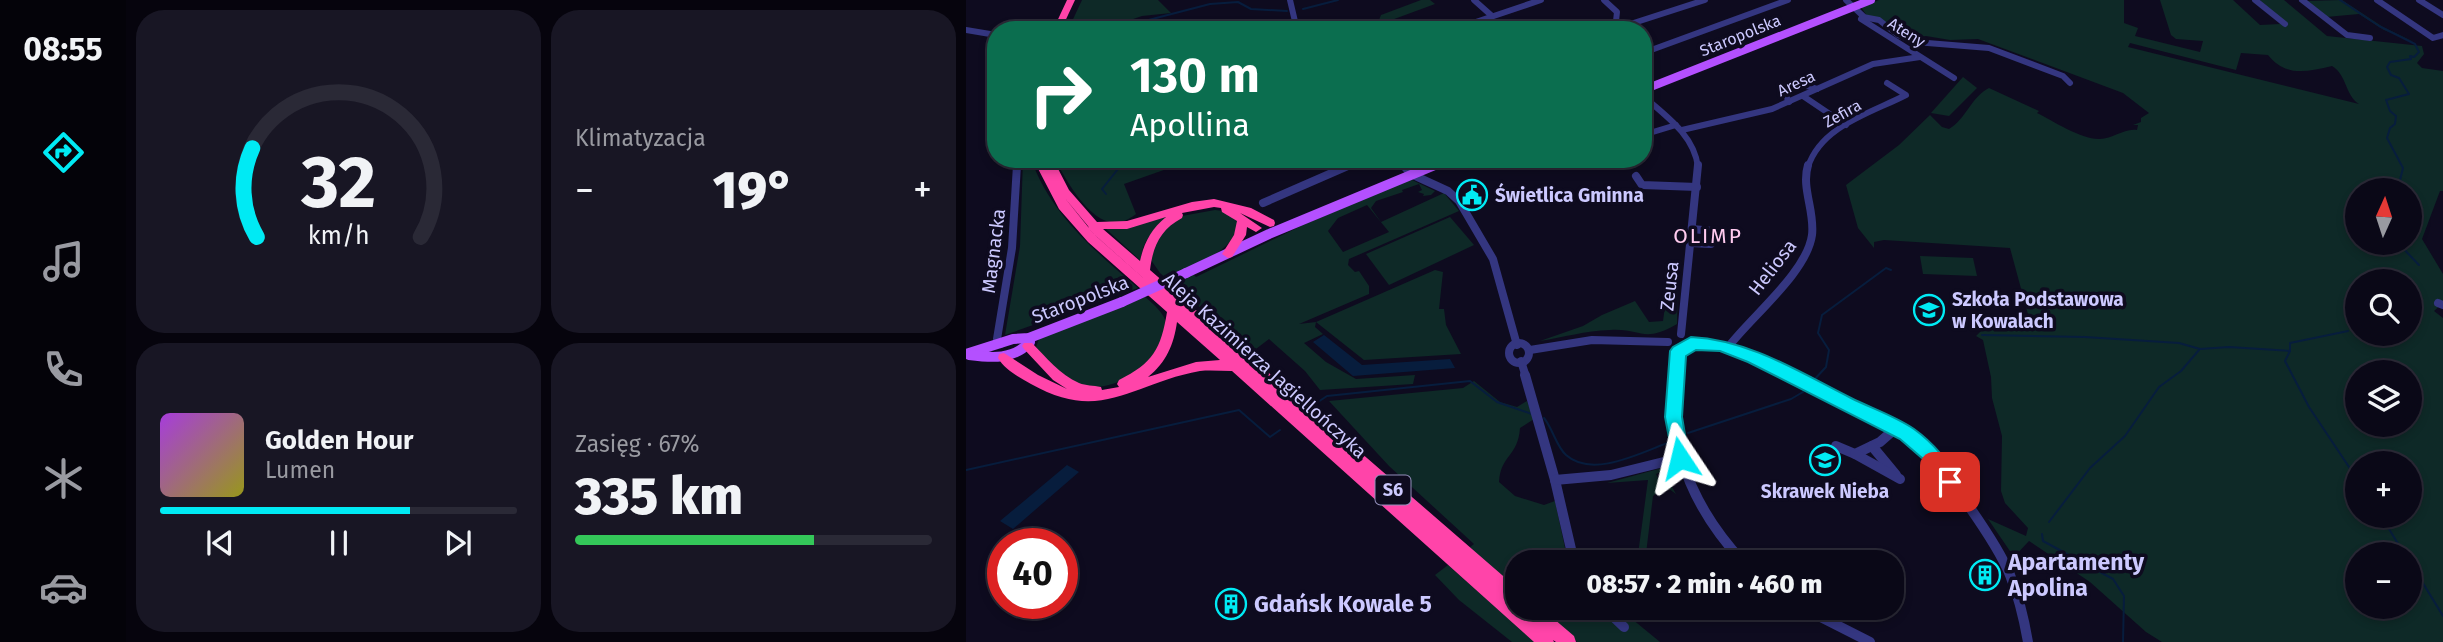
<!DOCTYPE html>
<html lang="pl">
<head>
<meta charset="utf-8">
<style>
	:root { --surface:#0a0817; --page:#181624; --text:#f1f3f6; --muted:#999aa1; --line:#2a2936; --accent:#00eaf4 }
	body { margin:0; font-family:"Fira Sans",sans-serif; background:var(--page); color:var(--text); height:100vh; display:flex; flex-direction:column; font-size:26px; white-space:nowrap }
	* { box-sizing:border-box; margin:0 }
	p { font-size:23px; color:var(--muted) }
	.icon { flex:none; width:38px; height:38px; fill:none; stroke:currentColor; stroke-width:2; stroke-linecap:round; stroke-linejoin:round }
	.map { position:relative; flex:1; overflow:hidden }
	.sheet { display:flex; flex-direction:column; gap:10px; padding:10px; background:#06040d; width:840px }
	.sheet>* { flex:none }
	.guide { position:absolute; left:21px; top:21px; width:665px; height:147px; border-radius:28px; box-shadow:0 4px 10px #0003,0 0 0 2px var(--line); background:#0b6e4f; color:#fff; overflow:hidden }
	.needle { width:46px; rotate:3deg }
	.tools { position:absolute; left:1379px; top:178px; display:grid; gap:14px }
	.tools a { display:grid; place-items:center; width:77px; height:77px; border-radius:50%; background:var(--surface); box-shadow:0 4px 10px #0003,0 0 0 2px var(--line); font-size:35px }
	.speed { position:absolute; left:21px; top:528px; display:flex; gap:14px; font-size:35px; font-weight:700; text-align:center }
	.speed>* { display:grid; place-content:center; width:91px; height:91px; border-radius:50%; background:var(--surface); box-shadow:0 4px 10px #0003,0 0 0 2px var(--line); line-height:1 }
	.speed .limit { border:10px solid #d22; background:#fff; color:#111 }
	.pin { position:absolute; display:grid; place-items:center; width:60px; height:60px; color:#fff; margin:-30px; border-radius:14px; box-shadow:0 4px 10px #0006 }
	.me { position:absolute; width:77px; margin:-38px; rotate:350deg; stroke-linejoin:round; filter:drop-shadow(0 0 5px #0008) }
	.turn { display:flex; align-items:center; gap:24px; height:147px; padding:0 28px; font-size:32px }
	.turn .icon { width:91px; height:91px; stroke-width:2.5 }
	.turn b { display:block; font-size:49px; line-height:60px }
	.big { font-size:52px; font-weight:800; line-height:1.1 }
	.sheet .widget { flex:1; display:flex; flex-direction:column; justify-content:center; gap:10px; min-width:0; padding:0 24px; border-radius:28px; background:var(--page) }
	.sheet .dial { align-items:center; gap:0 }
	.dial svg { height:182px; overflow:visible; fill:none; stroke:var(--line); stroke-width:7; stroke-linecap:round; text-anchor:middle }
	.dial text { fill:var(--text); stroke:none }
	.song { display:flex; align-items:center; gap:21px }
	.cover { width:84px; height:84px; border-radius:10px; background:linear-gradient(135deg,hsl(280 70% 55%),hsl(60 70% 35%)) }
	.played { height:7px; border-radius:4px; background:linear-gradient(90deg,var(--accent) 70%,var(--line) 70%) }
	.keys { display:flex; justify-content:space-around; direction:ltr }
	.heat { display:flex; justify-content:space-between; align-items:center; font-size:38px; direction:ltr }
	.charge { height:10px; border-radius:5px; background:linear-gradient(90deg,#34c759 67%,var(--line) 0) }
	.sheet .tiles { flex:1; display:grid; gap:10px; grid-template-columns:repeat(2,1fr) }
	.trip { position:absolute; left:539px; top:550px; width:399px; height:70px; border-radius:28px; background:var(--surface); box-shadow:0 4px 10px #0003,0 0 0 2px var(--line); font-weight:800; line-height:70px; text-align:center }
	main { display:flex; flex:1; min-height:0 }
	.menu { display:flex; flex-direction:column; width:126px; justify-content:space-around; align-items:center; background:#040309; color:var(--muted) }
	.menu .icon { width:49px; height:49px }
	.menu .current { color:var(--accent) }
	.menu b { font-size:32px; color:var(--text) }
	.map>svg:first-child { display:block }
	.green { fill:#0e2927; fill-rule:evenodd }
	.water { fill:#071d3d }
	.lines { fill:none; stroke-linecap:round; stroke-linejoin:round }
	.stream { stroke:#071d3d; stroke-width:2 }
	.minor-far2 { stroke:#343680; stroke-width:6 }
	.minor-far1 { stroke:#343680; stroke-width:8 }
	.minor { stroke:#343680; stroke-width:10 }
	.major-far1 { stroke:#b450ff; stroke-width:8 }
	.major { stroke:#b450ff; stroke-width:10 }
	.highway { fill:#ff44a9; fill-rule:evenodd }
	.major-bridge { stroke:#b450ff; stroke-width:10 }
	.route { fill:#00eaf4; stroke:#00989f; stroke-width:2 }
	.labels { text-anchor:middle; stroke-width:7; stroke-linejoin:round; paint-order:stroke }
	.far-street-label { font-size:16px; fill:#ccc9ff; stroke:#0e0b1f }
	.shield { fill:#0e0b1f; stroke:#9390bc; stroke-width:2 }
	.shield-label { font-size:18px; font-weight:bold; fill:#ccc9ff }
	.poi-label { font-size:19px; font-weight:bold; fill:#ccc9ff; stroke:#0e0b1f; text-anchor:start }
	.street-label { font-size:19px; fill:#ccc9ff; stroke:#0e0b1f }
	.neighbourhood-label { font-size:21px; letter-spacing:2px; fill:#ffcbef; stroke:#0e0b1f }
	.near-poi-label { font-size:23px; font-weight:bold; fill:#ccc9ff; stroke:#0e0b1f; text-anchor:start }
</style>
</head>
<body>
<main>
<nav class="menu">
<b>08:55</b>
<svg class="icon current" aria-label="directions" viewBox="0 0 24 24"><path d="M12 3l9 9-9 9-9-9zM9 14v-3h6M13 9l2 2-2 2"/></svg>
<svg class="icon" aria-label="music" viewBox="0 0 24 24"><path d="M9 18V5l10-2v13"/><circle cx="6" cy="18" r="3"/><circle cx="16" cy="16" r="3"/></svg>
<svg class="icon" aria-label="phone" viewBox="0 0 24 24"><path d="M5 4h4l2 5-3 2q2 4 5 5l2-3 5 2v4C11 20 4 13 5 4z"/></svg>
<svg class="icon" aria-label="climate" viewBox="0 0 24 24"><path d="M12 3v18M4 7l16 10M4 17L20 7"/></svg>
<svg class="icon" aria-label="car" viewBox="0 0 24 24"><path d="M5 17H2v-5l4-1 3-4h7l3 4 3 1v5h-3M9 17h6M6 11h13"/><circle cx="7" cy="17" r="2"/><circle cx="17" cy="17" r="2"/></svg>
</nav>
<section class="sheet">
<div class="tiles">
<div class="widget dial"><svg viewBox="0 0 100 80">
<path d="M14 69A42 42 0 1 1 86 69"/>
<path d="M14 69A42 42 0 0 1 12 30" stroke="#00eaf4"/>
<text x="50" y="56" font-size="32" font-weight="700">32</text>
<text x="50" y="72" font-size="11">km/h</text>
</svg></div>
<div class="widget"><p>Klimatyzacja</p>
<div class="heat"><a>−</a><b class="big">19°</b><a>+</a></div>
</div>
<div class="widget">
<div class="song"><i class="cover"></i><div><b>Golden Hour</b><p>Lumen</p></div></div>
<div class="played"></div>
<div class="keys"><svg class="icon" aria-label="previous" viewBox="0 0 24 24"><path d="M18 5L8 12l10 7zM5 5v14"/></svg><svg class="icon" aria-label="pause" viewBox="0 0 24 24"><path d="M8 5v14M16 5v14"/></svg><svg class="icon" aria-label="next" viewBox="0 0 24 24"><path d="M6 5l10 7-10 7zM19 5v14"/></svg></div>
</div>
<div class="widget"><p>Zasięg · 67%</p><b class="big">335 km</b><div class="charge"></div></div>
</div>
</section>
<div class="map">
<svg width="1477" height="642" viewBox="0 0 1477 642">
	<rect width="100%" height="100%" fill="#0e0b1f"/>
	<g class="green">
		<polygon points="116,0 192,0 205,13 176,16 135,30 102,30"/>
		<polygon points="455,0 464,0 469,4 412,25 416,30 405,30 411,25 415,15"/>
		<path d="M913,0H1158V23L1172,28L1169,36L1234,52L1237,41L1210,39L1205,35L1194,0H1267L1294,25L1314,24L1294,0H1318L1361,36L1456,46L1458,54L1451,63L1456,68L1477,71V191H1474L1456,239L1477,274V303L1468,311L1477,318V642H1196L1180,632L1124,582L1063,541L1048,557L1022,519L1060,536L1062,528L1039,503L1035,491L1036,436L1026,398L1025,377L1017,340L1010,336L1016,330L1066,329L1044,248L918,240L908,242V248L892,228L880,185L933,145L964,115L976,127L983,129C1000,119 1006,96 1023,88L1073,111L1071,113C1087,121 1116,140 1134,139C1147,139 1158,128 1171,130L1172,125H1167L1175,122V118L1183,113L1157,93L1012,39L984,40L960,36L948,40L901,16L895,7ZM1164,43L1270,70L1275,53L1302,55C1320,77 1340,72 1366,66C1381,75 1379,95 1393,104L1162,47ZM1391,191H1444V243H1391ZM1391,282H1444V334H1391ZM1391,373H1444V425H1391ZM1391,464H1444V516H1391ZM1391,555H1444V607H1391Z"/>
		<polygon points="1376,0 1417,27 1448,42 1418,30 1393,14 1360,17 1340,1"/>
		<polygon points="997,77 1011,88 983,116 965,113"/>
		<path d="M57,159H65C85,215 129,251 172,288L39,335L54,246Z"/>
		<path d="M89,159H219L212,165L158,184L170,214C166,217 160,221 155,222C126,229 100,180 89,159Z"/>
		<path d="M444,179L469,191L465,195L457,196L458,194L452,192L456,190L453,184L436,190L437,192L410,201L405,208L415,222L478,193L493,211L383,259L382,265L389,272L393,271L403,286V294L333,324L350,322L469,270L477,272L473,309H478L480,325L495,354L398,360L350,322L349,327L357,334L338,343L360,362L390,379L449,375L447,384L354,390L339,371L303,339L286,352L194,273L185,260L192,234L216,216L249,210L257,211L272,222C270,248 242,258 221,269L230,277L335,226ZM401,205L423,232L377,252L362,231L372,218Z"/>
		<path d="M218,210C197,223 176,233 175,261L138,227Z"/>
		<polygon points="484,217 508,245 423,285 400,254"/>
		<polygon points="954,256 1007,258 1011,276 957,274"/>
		<path d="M704,270L712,274L711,324C676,344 677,328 644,330C619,331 598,337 574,341L617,326L636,315L669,301L683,322L697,321Z"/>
		<path d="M178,296C187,304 199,313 201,326C206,363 136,402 104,382C92,374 79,358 70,347L73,339Z"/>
		<path d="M508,381L534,402L551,407L561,401L568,419L554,428C552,457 535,454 533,482L549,496L578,505L589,501L602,562H551V590L503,548L508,544L423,466L363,401L497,388Z"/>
		<polygon points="696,468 698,471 690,474 692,478 701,478 710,494 699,486 687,496 679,562 671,562 682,480 641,483"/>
		<polygon points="482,565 569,642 546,642 493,600 469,575"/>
		<polygon points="571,607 625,607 646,621 654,616 652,612 654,609 658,612 661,607 669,607 666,619 694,642 611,642"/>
	</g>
	<g class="water">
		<polygon points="358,335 396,365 484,359 489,368 387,376 347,342"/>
		<polygon points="101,465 113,472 47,529 34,521"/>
	</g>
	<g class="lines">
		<g class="stream">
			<polyline points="1374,0 1413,26 1449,44 1453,52 1448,57 1444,56 1445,59 1424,62 1421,67 1425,75 1433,78 1443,94 1420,100 1424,111 1430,116 1429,124 1424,128 1421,138 1437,168 1434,180 1447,194 1444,196"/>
			<polyline points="337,9 372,0"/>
			<polyline points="144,30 244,4 272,2 285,9 321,11"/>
			<polyline points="161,160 182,159"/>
			<polyline points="96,163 102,159"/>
			<polyline points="140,194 136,189 160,159"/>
			<polyline points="1432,243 1453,265"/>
			<polyline points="1452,305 1455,299"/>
			<polyline points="1444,312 1448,309"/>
			<polyline points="1382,331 1324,343 1324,351 1319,361 1343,407 1391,479"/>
			<polyline points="1016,335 1119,337 1213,343 1234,349 1263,347 1324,351"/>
			<polyline points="847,381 860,367 863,350 852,333 856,315 920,268 925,270"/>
			<polyline points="346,406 361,396 504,381 531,402 566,414"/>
			<path d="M578,418C587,429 590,446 600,455C627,479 676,452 704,442"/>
			<polyline points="722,433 825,399 837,392"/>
			<polyline points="0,470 273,410 304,437 314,430"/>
			<polyline points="1415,516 1439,555"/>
			<polyline points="1083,522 1124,468 1159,436 1193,387 1215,371 1233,350"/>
			<polyline points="1076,534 1077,541 1147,579 1158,596 1157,642"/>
			<polyline points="1444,562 1477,616"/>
		</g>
		<g class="minor-far2">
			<polyline points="324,0 331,30"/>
			<polyline points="508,0 526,16"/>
			<polyline points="638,0 651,12 649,30"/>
			<polyline points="880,0 897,16 895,19 988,78"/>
			<polyline points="1289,0 1319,24"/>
			<polyline points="1336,0 1381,35 1404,38"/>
			<polyline points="1411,0 1467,38 1477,35"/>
			<polyline points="1453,0 1477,15"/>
			<polyline points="897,17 913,20 932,35 949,42 1023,48 1097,76 1104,83"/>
			<polyline points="649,29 739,0"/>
			<polyline points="0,30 30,35"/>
			<polyline points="486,30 575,0"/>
			<polyline points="677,53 822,0"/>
			<path d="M677,96C700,116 728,135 732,167"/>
			<polyline points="837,96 880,125"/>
			<path d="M823,102L819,94C828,84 839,84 851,89"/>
			<polyline points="716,130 806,109 907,64 954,57"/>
			<polyline points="677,135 710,125"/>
			<polyline points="432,159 439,167"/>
			<polyline points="530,159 533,164"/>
			<polyline points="589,161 593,159"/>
			<polyline points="51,167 51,159"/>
			<polyline points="380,167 398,159"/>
			<path d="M842,167C855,126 905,113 940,95L921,83"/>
		</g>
		<g class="minor-far1">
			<polyline points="437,165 445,174 482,191 493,201 527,259 551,345"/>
			<polyline points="670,176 676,185 731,187"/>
			<polyline points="297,203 384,165"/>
			<polyline points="725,243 745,244 750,235 747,231 726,229"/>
			<polyline points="1472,303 1477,305"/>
			<polyline points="715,334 732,165"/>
			<circle cx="553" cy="353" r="10"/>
			<polyline points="725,343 763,346 828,377"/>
			<polyline points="35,344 31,339 46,248 51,165"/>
			<path d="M763,346C786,316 841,272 846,235C849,211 835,188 842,165"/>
			<polyline points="564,350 626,340 702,342"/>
			<polyline points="555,361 560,377"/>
			<polyline points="710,377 713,351"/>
		</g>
		<g class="minor">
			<polyline points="559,375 589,480 608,562"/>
			<path d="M710,375C700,448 728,509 777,562"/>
			<path d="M824,375C862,394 903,411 940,433C968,451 1031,543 1044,575C1053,597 1058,619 1062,642"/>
			<polyline points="870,446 889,454 914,442 930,428"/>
			<polyline points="906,446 930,475"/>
			<polyline points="889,454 934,479"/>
			<polyline points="589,480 645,475 714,458"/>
			<polyline points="637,607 658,627"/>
			<polyline points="835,607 904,642"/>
		</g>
		<g class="major-far1">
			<polyline points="677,90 905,0"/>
			<polyline points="465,167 485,159"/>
		</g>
		<g class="major">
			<polyline points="220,273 303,234 469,165"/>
			<polyline points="0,354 47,339 63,338 156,302"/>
			<path d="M3,355C26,358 47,360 64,342L63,338"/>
		</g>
		<g class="highway">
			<polygon points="101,0 109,0 95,30 87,30"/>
			<path d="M67,159H87L103,190L131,222L161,221L226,202L248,199L285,208L308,220L309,223L308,226L304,227L274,213L296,228L290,232L281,227L280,235L266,257L262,258L256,254L268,235L271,221L256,212L255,208L248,207L216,213L217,215L216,218C194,230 187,246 184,270L551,588V607L555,609L554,607H574L608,636L610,642H590L587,640L588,642H568L266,371C255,371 244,370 234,371C166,383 136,424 65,384C53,377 39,370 32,358L33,354L38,353L72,375L101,389L87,380L58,349L56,346L58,343H66C80,357 94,375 113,383C120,386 127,385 135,387L136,390L153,387L151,384L153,380C187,363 195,349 201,312L122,242L93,209ZM98,197L122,226L123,228ZM200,217C185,229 178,243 174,261L137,229H161ZM123,229L131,237L201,299L130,236ZM211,322L254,360L230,362L182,377C200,363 208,344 211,322Z"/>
		</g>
		<polyline class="major-bridge" points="156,302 220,273"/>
	</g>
	<path class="route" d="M725,337C784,340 833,372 885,398C905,408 929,416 948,429C966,442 984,462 993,482L991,488L984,490L977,488L957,459L934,439L782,362L754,351L730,350L720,356L716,417L723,458L721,464L714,466L708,464L699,417L704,351L707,347Z"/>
	<defs>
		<g id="civic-ring" transform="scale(1.575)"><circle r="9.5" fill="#0e0b1f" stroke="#00eaf4" stroke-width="1.5"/><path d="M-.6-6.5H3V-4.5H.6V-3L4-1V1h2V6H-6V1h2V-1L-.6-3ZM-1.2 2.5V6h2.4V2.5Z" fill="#00eaf4"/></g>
		<g id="school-ring" transform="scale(1.575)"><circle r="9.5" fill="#0e0b1f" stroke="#00eaf4" stroke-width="1.5"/><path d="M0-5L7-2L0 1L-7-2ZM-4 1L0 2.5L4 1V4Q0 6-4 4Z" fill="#00eaf4"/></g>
		<g id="building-ring" transform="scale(1.575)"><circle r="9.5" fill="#0e0b1f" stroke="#00eaf4" stroke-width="1.5"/><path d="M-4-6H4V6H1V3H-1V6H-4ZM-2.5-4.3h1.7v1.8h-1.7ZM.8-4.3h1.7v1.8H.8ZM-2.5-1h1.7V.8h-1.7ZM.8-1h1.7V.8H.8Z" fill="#00eaf4"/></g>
	</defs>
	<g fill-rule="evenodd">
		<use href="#civic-ring" x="506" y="195"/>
		<use href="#school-ring" x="963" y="310"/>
		<use href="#school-ring" x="859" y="460"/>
		<use href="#building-ring" x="1019" y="575"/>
		<use href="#building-ring" x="265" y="604"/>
	</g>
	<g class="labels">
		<g class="far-street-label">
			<text transform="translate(941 32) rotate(32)" y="6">Ateny</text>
			<text transform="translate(774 35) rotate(-22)" y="6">Staropolska</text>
			<text transform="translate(830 83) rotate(-25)" y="6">Aresa</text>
			<text transform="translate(876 113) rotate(-29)" y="6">Zefira</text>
		</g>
		<rect class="shield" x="409.5" y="475.5" width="35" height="29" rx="5"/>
		<g class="shield-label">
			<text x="427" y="496">S6</text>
		</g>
		<g class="poi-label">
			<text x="529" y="202">Świetlica Gminna</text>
			<text x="986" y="306">Szkoła Podstawowa<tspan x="986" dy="22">w Kowalach</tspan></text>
			<text x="859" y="498" text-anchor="middle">Skrawek Nieba</text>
		</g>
		<g class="street-label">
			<text transform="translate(27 251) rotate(-83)" y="7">Magnacka</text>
			<text transform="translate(806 267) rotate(-52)" y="7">Heliosa</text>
			<text transform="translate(703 286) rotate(-84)" y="7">Zeusa</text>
			<text transform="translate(114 299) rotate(-21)" y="7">Staropolska</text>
			<text transform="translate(299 365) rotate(42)" y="7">Aleja Kazimierza Jagiellończyka</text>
		</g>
		<g class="neighbourhood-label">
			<text x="742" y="243">OLIMP</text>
		</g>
		<g class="near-poi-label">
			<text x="1042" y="570">Apartamenty<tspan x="1042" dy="26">Apolina</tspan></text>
			<text x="288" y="612">Gdańsk Kowale 5</text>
		</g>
	</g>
</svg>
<div class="tools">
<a><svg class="needle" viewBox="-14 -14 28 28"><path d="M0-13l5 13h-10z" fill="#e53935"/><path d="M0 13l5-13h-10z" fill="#999aa1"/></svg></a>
<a><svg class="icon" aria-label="search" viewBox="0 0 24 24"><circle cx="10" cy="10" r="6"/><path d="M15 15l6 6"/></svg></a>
<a><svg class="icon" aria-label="layers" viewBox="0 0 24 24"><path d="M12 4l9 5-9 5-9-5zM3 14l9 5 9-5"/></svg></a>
<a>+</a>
<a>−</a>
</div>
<div class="speed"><div class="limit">40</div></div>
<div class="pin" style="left:984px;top:482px;background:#d93025"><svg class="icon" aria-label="arrive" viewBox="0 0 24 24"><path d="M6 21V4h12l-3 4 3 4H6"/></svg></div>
<svg class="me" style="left:714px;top:458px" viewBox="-20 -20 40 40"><path d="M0-17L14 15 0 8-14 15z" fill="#00eaf4" stroke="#fff" stroke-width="4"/></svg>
<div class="trip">08:57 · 2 min · 460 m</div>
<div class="guide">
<div class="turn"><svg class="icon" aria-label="right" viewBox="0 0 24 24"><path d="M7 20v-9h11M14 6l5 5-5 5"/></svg><div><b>130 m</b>Apollina</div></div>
</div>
</div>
</main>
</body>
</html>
